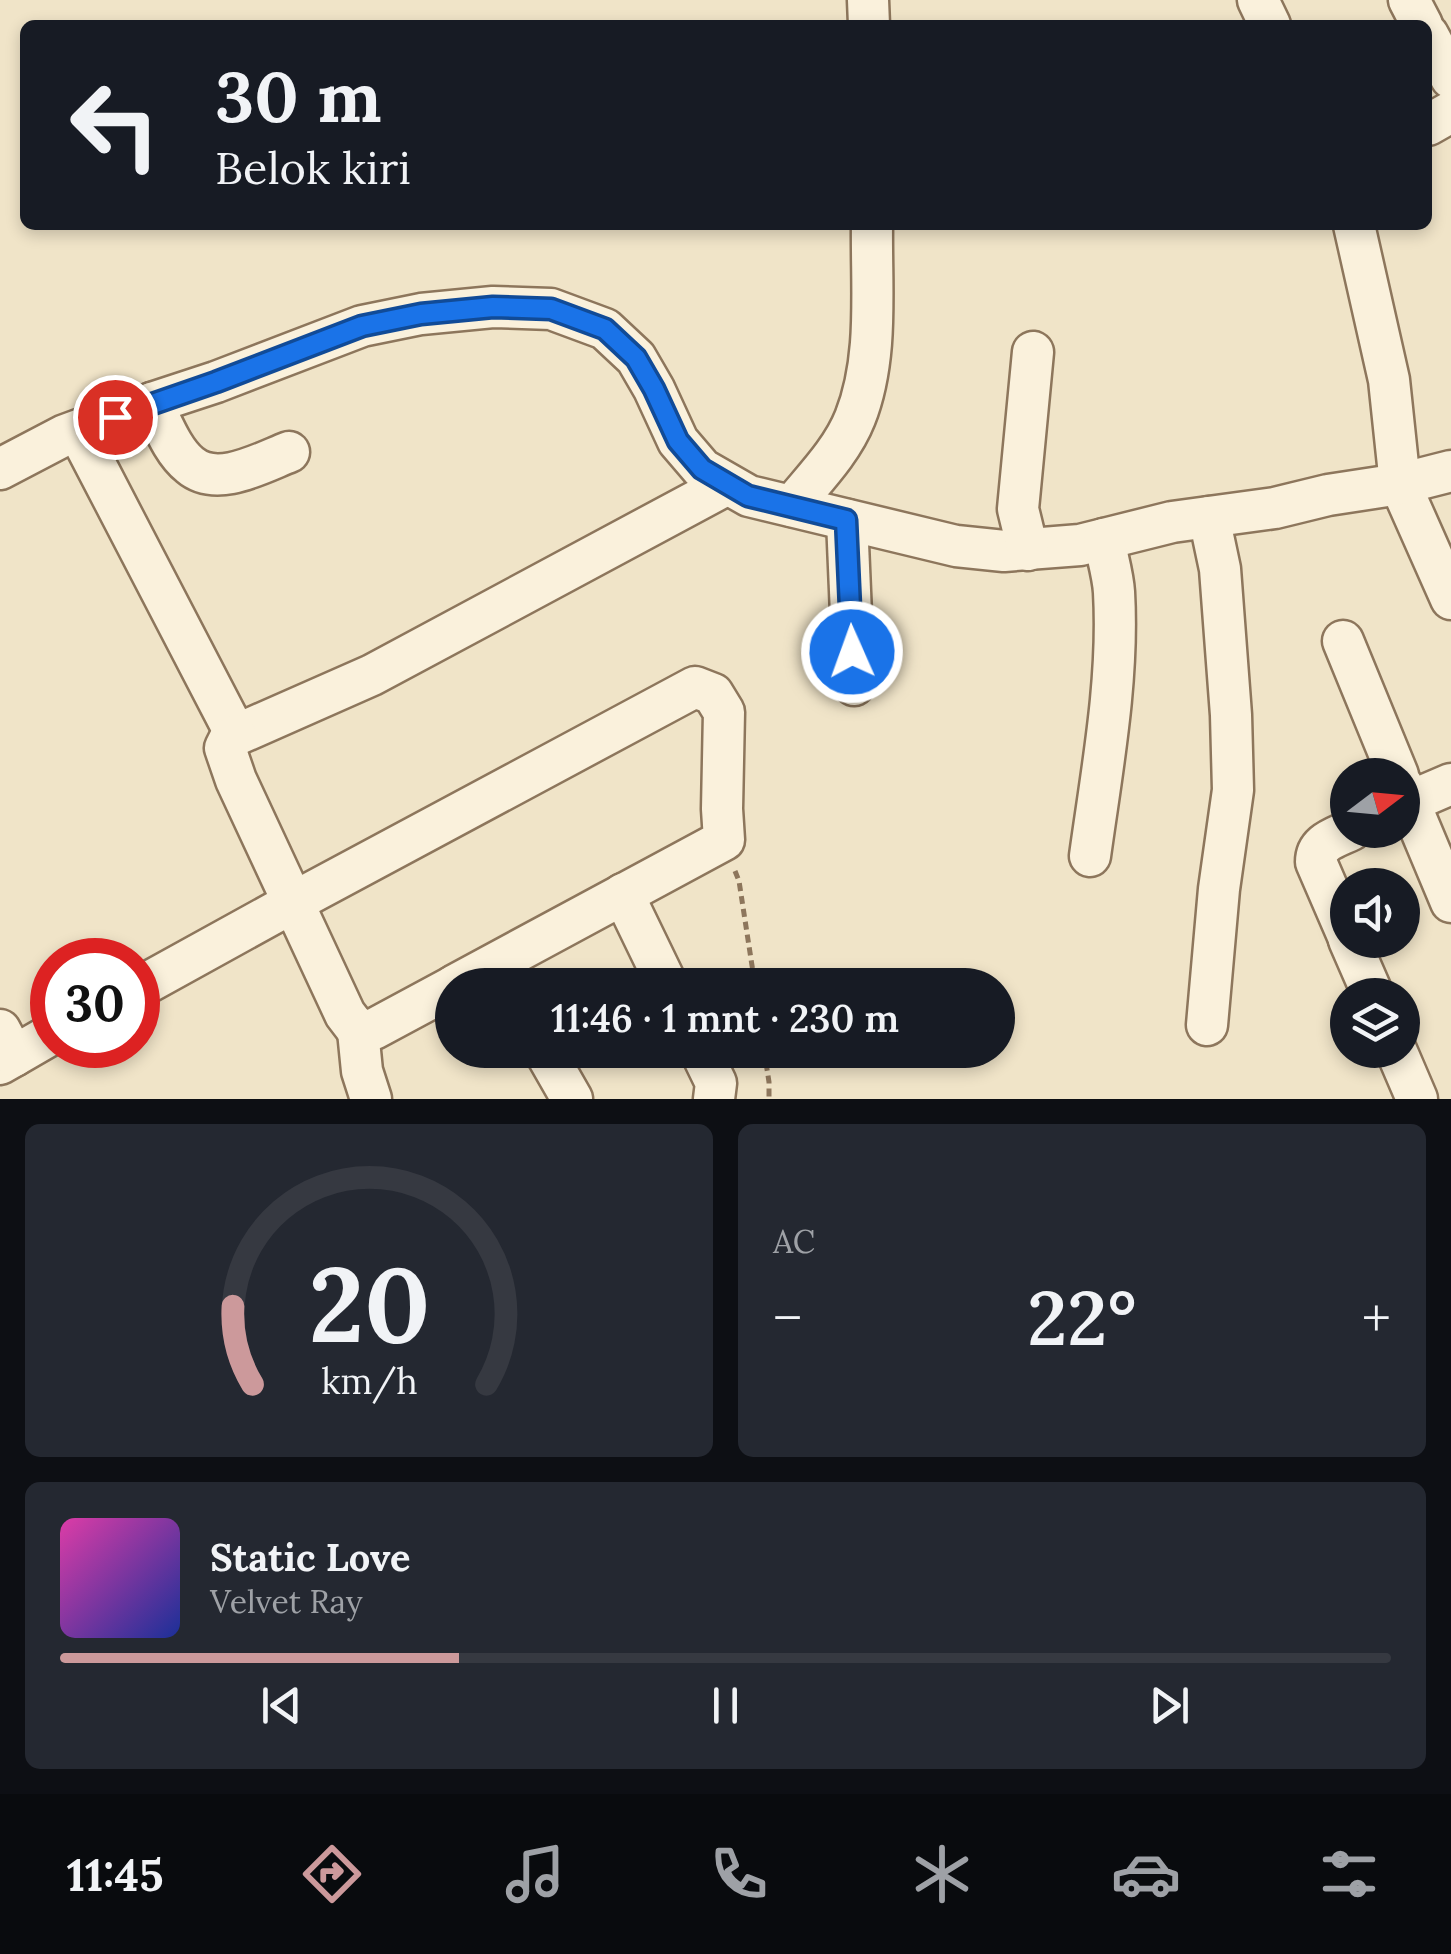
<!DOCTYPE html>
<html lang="id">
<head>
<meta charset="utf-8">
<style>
	:root { --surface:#171b24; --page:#242831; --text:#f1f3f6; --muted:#9ea1a6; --line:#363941; --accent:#cc999b }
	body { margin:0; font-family:Lora,serif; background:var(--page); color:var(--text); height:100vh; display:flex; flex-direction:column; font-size:38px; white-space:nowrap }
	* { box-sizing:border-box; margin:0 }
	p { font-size:32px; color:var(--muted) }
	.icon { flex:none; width:55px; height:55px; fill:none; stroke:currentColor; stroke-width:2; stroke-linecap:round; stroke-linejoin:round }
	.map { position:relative; height:1099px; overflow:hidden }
	.side { display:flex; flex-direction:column; gap:25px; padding:25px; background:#0d0f14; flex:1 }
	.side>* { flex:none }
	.guide { position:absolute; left:20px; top:20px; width:1412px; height:210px; border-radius:15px; box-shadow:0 5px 15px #0003; background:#171b24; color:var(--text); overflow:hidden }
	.needle { width:65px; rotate:74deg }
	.controls { position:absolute; left:1330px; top:758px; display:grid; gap:20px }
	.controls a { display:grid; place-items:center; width:90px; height:90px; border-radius:50%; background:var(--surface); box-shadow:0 5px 15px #0003; font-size:50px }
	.speed { position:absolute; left:30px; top:938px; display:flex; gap:20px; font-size:50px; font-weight:700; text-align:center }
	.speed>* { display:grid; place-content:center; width:130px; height:130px; border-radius:50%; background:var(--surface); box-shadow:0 5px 15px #0003; line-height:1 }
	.speed .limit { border:15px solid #d22; background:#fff; color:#111 }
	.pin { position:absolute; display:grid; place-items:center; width:85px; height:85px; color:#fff; margin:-42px; border:5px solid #fff; border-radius:50%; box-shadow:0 2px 10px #0007 }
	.me { position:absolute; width:110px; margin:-55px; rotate:358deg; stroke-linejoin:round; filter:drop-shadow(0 0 8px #0008) }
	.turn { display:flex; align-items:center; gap:35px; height:210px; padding:0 30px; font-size:45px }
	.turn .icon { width:130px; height:130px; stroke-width:2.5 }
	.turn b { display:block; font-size:70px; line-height:85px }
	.big { font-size:75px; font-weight:600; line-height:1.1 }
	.side .tile { flex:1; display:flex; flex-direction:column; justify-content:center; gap:15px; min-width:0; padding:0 35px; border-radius:15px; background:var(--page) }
	.side .dial { align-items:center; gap:0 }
	.dial svg { height:260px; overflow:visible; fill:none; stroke:var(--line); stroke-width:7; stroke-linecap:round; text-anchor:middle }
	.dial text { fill:var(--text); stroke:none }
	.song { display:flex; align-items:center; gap:30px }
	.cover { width:120px; height:120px; border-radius:15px; background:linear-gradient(135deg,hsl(320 70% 55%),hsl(230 70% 35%)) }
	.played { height:10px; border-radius:5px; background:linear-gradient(90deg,var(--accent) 30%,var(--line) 30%) }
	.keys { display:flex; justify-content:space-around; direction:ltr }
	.heat { display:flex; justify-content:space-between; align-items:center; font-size:55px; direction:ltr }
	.side .tiles { flex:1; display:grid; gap:25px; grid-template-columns:1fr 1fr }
	.tile:last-child { grid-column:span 2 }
	.trip { position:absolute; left:435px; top:968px; width:580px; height:100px; border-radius:50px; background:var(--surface); box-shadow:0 5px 15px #0003; font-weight:600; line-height:100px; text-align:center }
	.menu { display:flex; height:160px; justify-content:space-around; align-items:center; background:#090b0e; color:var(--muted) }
	.menu .icon { width:70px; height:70px }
	.menu .on { color:var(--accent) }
	.menu b { font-size:45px; color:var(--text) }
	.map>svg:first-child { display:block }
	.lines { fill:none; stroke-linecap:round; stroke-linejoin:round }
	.minor-casing { stroke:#8d765c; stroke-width:45 }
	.path { stroke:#8d765c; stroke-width:5; stroke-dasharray:8 5; stroke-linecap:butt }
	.minor { stroke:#faf1dc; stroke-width:40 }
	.route-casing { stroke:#114b97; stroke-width:25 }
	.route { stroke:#1a73e8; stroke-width:18 }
</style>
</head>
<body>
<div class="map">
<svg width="1451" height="1099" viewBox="0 0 1451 1099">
	<rect width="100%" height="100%" fill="#f0e4c8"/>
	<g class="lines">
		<g class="minor-casing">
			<g id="minor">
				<polyline points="868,0 869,25"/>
				<polyline points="1258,0 1270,25"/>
				<polyline points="1409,0 1422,25"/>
				<polyline points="1428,35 1451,78"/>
				<polyline points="1428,125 1451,112"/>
				<polyline points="1354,225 1389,380 1400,484 1451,599"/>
				<path d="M152,403C162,422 172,451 190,465C217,488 261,463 289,452"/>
				<polyline points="78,431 236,735 372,675 726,485"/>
				<polyline points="0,469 65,435 152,403 216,382 362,326 421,314 493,307 551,309 605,329 636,358 654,389 678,441 702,469 749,496 956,546 1004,551 1080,545 1172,522 1275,508 1328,495 1400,484 1451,471"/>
				<path d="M792,506C814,479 842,451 855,418C879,358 871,288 872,225"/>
				<polyline points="847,520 854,685"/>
				<polyline points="1028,550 1018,509 1033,352"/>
				<polyline points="1343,641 1398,775"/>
				<polyline points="236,735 229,740 225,748 236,780 345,1014 358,1031 374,1029 452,987"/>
				<polyline points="1402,785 1451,902"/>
				<polyline points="1402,805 1451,784"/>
				<path d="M1090,856C1102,769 1119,680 1114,592C1113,575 1107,556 1104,539"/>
				<polyline points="623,894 667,985"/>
				<path d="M1348,936L1316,862C1316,842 1335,838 1351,830"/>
				<polyline points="1349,940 1373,995"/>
				<polyline points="138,988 292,903 695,687 713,694 724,712 722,809 724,840 455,985"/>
				<polyline points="1207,1025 1219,889 1233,790 1231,715 1220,569 1209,517"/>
				<polyline points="0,1030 14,1056 0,1064"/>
				<polyline points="358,1031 362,1071 371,1099"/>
				<polyline points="544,1050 572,1099"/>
				<polyline points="700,1050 716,1083 714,1099"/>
				<polyline points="1396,1050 1417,1099"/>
				<polyline points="14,1056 52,1034"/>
			</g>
		</g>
		<g class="path">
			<polyline points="735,871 739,881 755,985"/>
			<polyline points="764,1050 769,1082 769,1099"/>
		</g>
		<use href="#minor" class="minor"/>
	</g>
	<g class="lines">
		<g class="route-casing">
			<polyline id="route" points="115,417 216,382 362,326 421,314 493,307 551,309 605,329 636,358 654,389 678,441 702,469 748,496 846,520 852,652"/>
		</g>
		<use href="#route" class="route"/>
	</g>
</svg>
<div class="controls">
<a><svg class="needle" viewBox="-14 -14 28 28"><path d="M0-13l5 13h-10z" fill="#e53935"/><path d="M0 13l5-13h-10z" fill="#9ea1a6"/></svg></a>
<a><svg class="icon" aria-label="sound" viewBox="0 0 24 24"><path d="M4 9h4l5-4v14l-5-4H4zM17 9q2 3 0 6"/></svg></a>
<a><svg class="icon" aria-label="layers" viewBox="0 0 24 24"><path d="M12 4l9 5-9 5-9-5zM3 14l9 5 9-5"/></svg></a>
</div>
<div class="speed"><div class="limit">30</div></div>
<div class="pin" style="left:115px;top:417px;background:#d93025"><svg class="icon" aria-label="arrive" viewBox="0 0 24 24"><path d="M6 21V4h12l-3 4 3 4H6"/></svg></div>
<svg class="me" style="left:852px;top:652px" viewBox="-20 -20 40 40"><circle r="17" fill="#1a73e8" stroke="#fff" stroke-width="3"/><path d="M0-11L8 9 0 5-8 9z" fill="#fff"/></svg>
<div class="trip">11:46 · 1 mnt · 230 m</div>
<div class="guide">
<div class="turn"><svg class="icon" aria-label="left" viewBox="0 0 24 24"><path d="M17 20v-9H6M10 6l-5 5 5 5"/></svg><div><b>30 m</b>Belok kiri</div></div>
</div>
</div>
<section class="side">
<div class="tiles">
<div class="tile dial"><svg viewBox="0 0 100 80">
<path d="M14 69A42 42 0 1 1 86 69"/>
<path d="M14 69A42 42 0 0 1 8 45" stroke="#cc999b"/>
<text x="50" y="56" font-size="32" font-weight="700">20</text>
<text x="50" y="72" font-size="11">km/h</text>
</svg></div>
<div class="tile"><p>AC</p>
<div class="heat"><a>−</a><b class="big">22°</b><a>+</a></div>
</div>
<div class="tile">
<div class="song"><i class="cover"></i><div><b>Static Love</b><p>Velvet Ray</p></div></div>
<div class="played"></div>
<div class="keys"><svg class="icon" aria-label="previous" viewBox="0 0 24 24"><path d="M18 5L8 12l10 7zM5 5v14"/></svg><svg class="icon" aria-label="pause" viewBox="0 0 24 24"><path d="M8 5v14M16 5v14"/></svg><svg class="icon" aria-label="next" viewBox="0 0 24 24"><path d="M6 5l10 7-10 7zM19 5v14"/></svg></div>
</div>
</div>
</section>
<nav class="menu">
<b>11:45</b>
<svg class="icon on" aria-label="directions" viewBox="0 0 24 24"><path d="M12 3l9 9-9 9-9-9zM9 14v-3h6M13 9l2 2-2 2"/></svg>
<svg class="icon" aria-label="music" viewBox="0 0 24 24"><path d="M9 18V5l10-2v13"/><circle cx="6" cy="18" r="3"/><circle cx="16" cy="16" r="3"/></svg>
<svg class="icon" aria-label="phone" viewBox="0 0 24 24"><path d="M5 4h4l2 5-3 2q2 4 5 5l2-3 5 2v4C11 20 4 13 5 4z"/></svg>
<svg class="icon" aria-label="climate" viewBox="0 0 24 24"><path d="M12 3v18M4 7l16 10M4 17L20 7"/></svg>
<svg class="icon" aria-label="car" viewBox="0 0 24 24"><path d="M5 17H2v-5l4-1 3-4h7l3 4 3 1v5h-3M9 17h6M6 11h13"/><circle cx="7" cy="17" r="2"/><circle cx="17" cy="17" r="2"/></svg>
<svg class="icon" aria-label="filters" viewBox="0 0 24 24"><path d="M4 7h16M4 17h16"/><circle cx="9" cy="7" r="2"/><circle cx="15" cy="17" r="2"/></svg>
</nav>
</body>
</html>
